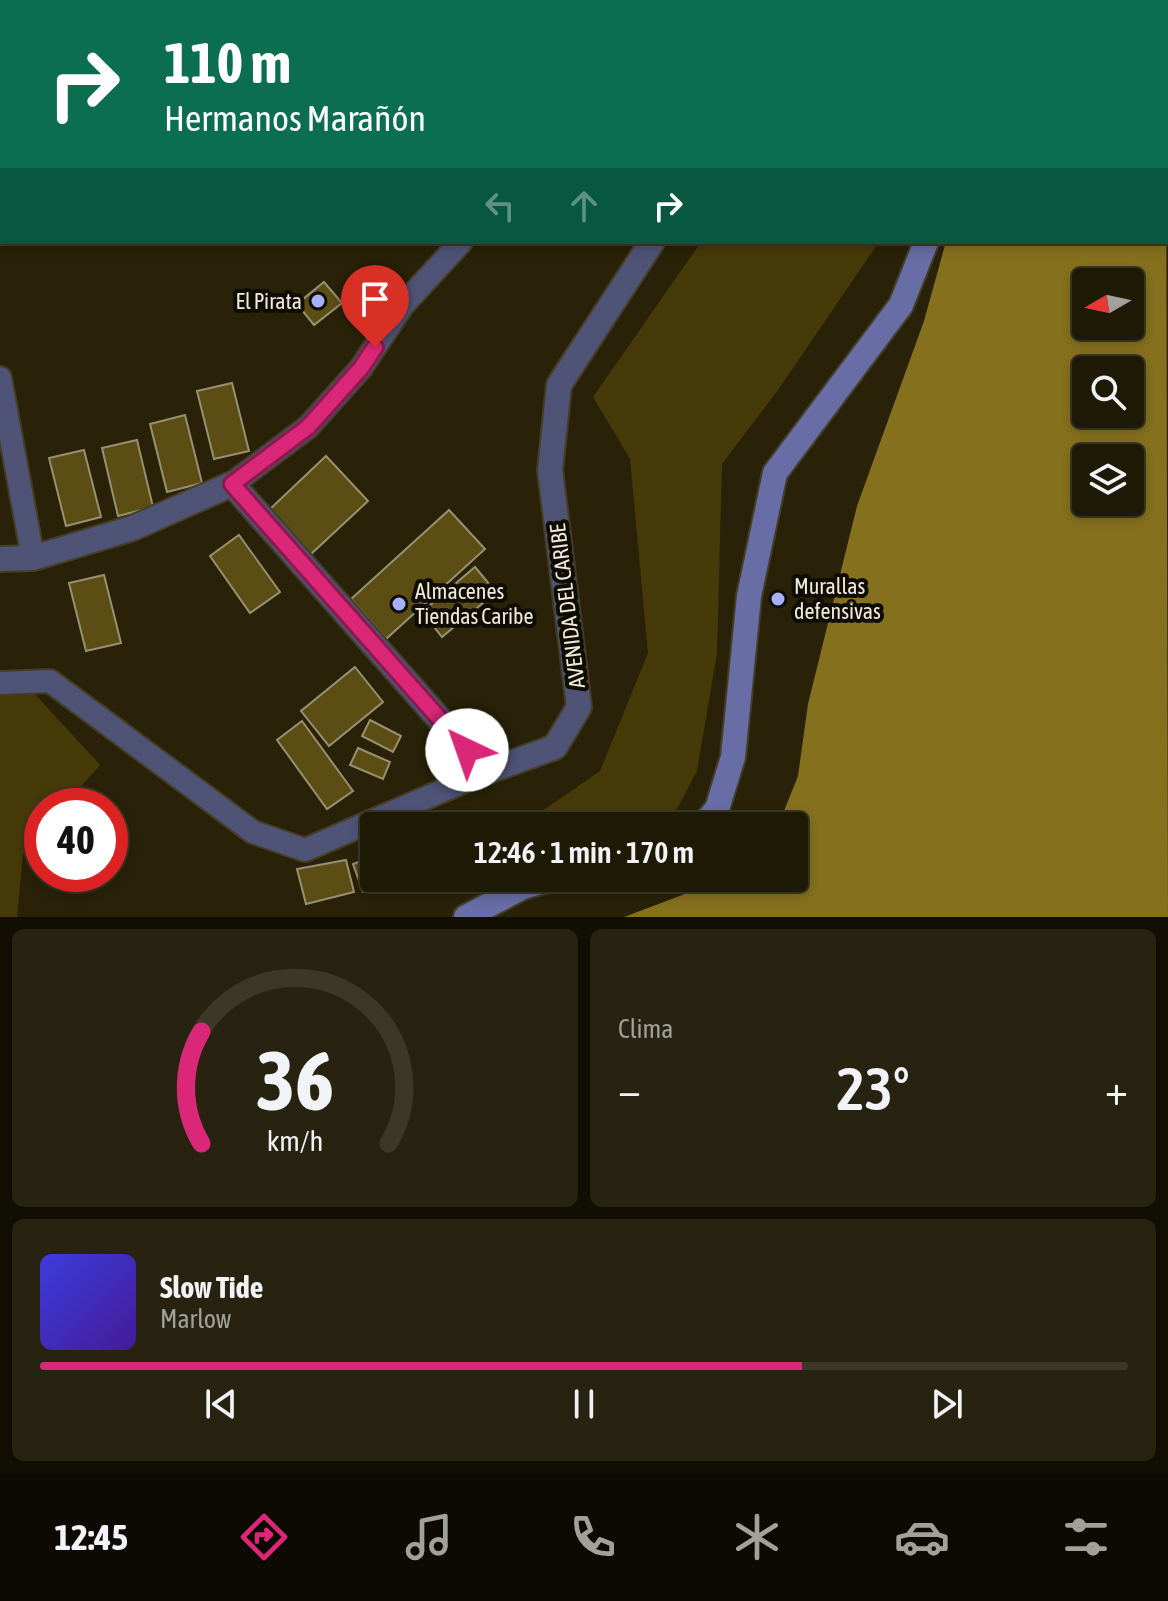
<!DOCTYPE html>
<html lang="es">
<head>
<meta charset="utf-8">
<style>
	:root { --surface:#1f1a06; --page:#272310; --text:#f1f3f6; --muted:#a1a19b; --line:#3c3828; --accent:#db2777 }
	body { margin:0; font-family:"Asap Condensed",sans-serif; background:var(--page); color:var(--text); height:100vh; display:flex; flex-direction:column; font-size:30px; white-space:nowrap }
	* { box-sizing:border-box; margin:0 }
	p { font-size:26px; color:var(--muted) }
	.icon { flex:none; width:44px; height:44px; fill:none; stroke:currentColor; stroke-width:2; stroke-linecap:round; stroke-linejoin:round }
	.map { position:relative; height:917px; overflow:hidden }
	.details { display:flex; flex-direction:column; gap:12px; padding:12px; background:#110e03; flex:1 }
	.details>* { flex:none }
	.guide { position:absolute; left:0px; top:0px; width:1168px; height:244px; box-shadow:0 4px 12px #0003,0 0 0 2px var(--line); background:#0b6e4f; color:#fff; overflow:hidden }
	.needle { width:52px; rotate:261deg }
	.fabs { position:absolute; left:1072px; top:268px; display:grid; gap:16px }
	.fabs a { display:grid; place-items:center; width:72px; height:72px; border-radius:8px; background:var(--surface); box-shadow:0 4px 12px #0003,0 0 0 2px var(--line); font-size:40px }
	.speed { position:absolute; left:24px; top:788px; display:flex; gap:16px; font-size:40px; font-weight:700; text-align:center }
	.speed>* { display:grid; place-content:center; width:104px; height:104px; border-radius:50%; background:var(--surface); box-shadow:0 4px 12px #0003,0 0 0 2px var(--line); line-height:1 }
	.speed .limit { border:12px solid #d22; background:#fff; color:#111 }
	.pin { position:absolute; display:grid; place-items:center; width:68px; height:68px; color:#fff; margin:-82px -34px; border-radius:50% 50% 50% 0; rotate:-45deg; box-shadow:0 0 8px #0007 }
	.pin .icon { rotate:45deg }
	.me { position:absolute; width:88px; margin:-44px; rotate:318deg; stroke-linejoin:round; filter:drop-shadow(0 0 6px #0008) }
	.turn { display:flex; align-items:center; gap:28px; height:168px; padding:0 32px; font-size:36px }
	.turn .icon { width:104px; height:104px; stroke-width:2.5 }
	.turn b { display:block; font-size:56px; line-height:68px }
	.lanes { display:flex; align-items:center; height:76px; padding:0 32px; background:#0003; justify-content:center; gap:40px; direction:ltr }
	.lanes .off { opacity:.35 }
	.big { font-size:60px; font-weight:600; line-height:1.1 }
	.details .tile { flex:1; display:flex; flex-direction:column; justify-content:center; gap:12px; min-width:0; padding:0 28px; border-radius:12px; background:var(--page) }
	.details .dial { align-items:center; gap:0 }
	.dial svg { height:208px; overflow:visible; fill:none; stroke:var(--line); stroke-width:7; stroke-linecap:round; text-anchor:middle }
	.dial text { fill:var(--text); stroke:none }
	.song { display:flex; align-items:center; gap:24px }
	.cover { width:96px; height:96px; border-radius:12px; background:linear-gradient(135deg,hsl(240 70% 55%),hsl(260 70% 35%)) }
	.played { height:8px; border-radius:4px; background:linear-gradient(90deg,var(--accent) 70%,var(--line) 70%) }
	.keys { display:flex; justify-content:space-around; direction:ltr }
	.heat { display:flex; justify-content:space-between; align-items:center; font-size:44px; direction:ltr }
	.details .tiles { flex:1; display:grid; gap:12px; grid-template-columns:1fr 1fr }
	.tile:last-child { grid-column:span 2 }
	.trip { position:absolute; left:360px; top:812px; width:448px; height:80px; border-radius:8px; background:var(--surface); box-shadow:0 4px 12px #0003,0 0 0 2px var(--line); font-weight:600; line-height:80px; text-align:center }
	.tab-bar { display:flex; height:128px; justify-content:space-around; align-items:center; background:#0c0a02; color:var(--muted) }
	.tab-bar .icon { width:56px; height:56px }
	.tab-bar .on { color:var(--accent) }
	.tab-bar b { font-size:36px; color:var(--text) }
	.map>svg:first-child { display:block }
	.green { fill:#463a08 }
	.water { fill:#85701e; fill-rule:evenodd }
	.building { fill:#5c4d14; stroke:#989073; stroke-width:2 }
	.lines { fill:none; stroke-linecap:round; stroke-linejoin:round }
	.minor-casing { stroke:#453e26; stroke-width:26 }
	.tertiary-casing { stroke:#453e26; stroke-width:28 }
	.secondary-casing { stroke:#453e26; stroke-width:28 }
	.minor { stroke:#4f5376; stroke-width:22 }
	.tertiary { stroke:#4f5376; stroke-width:24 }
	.secondary { stroke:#686ea5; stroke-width:24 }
	.route-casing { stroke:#8e194d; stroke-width:20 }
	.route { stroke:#db2777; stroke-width:14 }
	.poi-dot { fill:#a7b0fc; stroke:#0f0c03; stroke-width:3 }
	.labels { text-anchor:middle; stroke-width:8; stroke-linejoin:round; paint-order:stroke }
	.poi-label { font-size:22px; fill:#efebdc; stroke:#0f0c03; text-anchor:start }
	.street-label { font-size:22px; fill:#efebdc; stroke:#0f0c03 }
</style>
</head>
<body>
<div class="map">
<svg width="1168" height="917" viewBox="0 0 1168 917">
	<rect width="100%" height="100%" fill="#292208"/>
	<g class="green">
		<polygon points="0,0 941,0 939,2 2,2 2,237"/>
		<polygon points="701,242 879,242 778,390 722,464 717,653 697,771 677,809 653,826 495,826 535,816 600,771 648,653 630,459 593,397"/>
		<polygon points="32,691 100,765 64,806 42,806 42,832 23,854 17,917 0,917 0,693"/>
	</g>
	<path class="water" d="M1166,74L1168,917H624L714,883L720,878H794V826H778L798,776L808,704L857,506L924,321L945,245L946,242H1166ZM1086,282H1130V326H1086ZM1086,370H1130V414H1086ZM1086,458H1130V502H1086Z"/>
	<g class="building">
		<polygon points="324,282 342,303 314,325 297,304"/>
		<polygon points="232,383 249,451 214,459 197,391"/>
		<polygon points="185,415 202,483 167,492 150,424"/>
		<polygon points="137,440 153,507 118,516 102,448"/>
		<polygon points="84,450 101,517 66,526 49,458"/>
		<polygon points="326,456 368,501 310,555 269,510"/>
		<polygon points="449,510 485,549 386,639 351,599"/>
		<polygon points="239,535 280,592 250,613 210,556"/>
		<polygon points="475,567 496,592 442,637 422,612"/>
		<polygon points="104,575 121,643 86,651 69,583"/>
		<polygon points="355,667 383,702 329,746 301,711"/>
		<polygon points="370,720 401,736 393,752 362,736"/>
		<polygon points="302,721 353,791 327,809 277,740"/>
		<polygon points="358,748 390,762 383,779 350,765"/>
		<polygon points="374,856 374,878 416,878 363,892 353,864"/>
		<polygon points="346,860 354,892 306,904 297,869"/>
	</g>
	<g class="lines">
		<g class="minor-casing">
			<g id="minor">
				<polyline points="0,378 33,558"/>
				<polyline points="232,484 308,427 361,368 403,305 461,242"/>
				<polyline points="0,683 50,681 253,832 305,850 486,772"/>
			</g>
		</g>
		<g class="tertiary-casing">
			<g id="tertiary">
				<polyline points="345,0 346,2"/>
				<polyline points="669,0 674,2"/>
				<polyline points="0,559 33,558 133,528 232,484 486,772 555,747 579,707 550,470 559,385 652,242"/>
			</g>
		</g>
		<g class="secondary-casing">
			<g id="secondary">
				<polyline points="1016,2 1017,0"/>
				<polyline points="702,826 717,809 733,757 749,596 775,473 901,305 926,242"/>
				<polyline points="466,917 523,887 555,878"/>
			</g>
		</g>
		<use href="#minor" class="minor"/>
		<use href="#tertiary" class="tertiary"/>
		<use href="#secondary" class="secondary"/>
	</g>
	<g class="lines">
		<g class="route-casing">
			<polyline id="route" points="375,347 361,368 308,427 232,484 467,750"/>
		</g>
		<use href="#route" class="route"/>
	</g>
	<g class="poi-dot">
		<circle cx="318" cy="301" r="8"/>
		<circle cx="778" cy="599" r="8"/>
		<circle cx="399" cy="604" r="8"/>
	</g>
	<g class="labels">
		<g class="poi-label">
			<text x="302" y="309" text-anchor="end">El Pirata</text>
			<text x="794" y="594">Murallas<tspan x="794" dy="25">defensivas</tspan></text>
			<text x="415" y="599">Almacenes<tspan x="415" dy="25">Tiendas Caribe</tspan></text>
		</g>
		<g class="street-label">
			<text transform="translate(567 606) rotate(-97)" y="8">AVENIDA DEL CARIBE</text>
		</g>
	</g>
</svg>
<div class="fabs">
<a><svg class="needle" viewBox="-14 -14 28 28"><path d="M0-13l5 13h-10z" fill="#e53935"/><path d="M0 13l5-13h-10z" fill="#a1a19b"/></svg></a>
<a><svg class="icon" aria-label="search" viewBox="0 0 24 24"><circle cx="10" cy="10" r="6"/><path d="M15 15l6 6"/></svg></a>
<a><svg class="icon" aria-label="layers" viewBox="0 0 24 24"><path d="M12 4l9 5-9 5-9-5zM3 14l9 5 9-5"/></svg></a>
</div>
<div class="speed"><div class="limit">40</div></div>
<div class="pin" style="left:375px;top:347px;background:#d93025"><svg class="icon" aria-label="arrive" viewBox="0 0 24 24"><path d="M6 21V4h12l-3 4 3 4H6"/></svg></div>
<svg class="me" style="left:467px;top:750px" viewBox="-20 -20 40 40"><circle r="19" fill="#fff"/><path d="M0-13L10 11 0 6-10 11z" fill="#db2777"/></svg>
<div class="trip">12:46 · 1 min · 170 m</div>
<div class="guide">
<div class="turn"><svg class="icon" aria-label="right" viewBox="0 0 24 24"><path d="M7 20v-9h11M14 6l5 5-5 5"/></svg><div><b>110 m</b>Hermanos Marañón</div></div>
<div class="lanes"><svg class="icon off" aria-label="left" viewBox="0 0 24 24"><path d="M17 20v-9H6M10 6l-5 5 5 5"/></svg><svg class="icon off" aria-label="ahead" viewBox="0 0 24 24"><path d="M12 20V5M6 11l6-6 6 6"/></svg><svg class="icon" aria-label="right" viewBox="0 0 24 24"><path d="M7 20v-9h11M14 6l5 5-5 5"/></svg></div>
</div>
</div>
<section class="details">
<div class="tiles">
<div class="tile dial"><svg viewBox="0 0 100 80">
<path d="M14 69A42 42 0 1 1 86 69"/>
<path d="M14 69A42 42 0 0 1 14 26" stroke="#db2777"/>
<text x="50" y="56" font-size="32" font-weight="700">36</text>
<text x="50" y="72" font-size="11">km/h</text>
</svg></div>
<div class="tile"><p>Clima</p>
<div class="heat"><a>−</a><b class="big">23°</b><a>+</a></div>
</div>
<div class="tile">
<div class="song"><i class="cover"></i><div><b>Slow Tide</b><p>Marlow</p></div></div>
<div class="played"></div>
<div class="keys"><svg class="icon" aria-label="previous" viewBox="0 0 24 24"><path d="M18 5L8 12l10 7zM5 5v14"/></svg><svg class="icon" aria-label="pause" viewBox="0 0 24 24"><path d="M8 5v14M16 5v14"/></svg><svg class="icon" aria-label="next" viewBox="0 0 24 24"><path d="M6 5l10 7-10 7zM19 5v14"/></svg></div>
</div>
</div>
</section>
<nav class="tab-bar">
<b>12:45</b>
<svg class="icon on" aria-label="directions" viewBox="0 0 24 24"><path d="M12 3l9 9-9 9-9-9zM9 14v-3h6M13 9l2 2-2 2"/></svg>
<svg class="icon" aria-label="music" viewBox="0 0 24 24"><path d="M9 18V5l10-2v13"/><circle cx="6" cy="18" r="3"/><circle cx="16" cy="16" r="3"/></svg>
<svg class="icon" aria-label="phone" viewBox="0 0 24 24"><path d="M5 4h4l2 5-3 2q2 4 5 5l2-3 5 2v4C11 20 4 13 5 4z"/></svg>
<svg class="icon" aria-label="climate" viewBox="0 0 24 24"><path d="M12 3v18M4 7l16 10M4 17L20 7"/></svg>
<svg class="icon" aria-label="car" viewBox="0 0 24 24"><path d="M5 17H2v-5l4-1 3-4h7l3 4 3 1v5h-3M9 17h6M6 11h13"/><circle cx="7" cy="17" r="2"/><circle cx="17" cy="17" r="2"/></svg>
<svg class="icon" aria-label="filters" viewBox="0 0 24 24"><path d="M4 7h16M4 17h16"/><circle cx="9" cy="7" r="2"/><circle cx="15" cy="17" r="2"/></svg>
</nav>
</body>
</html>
